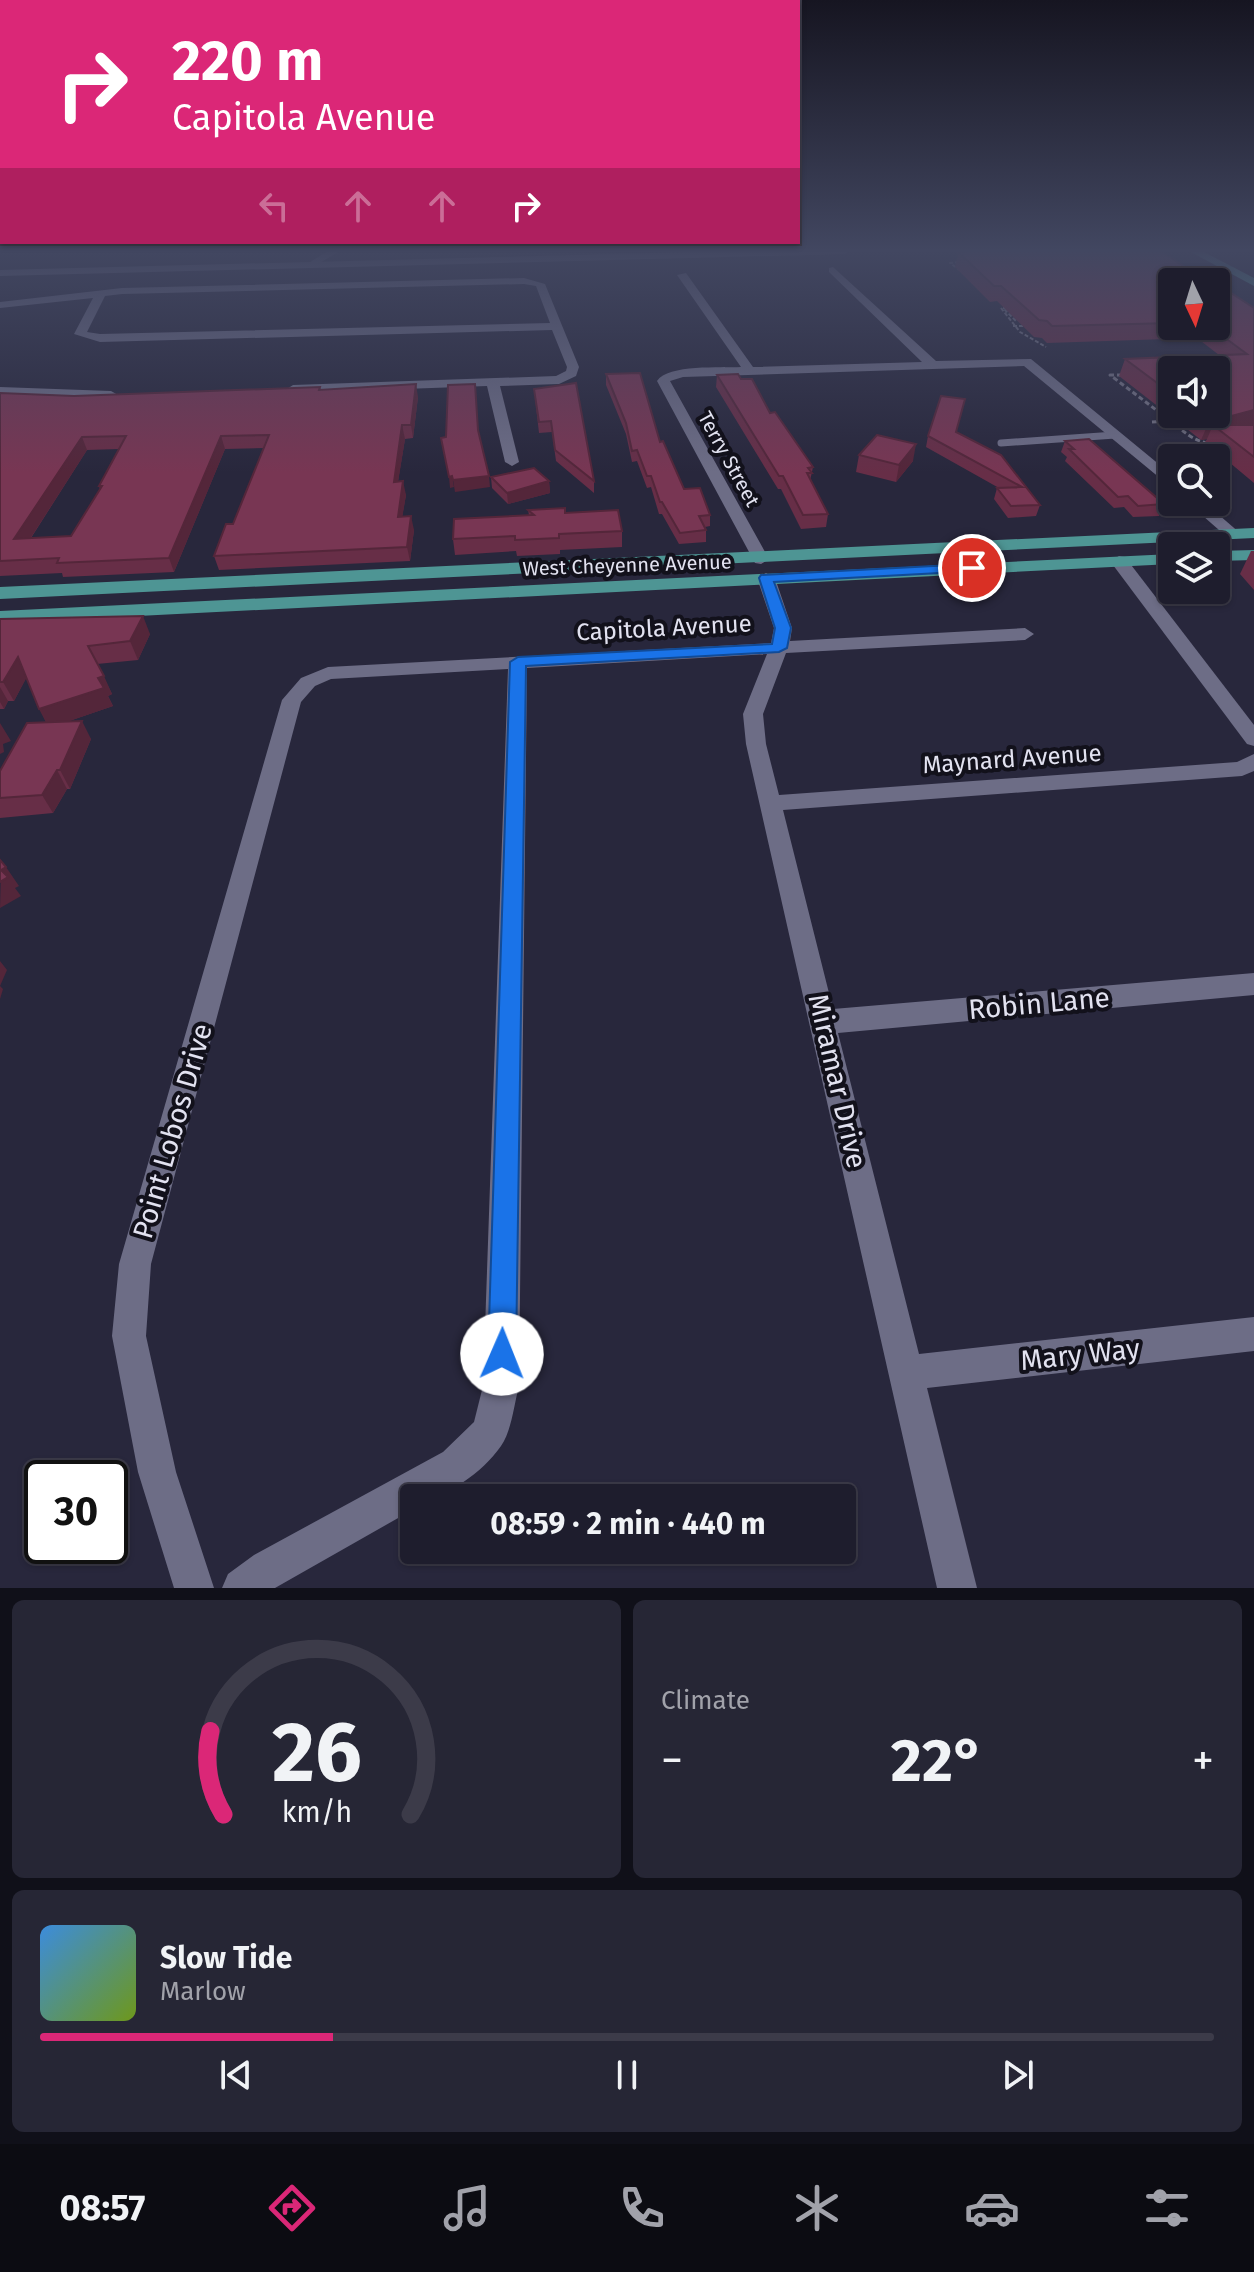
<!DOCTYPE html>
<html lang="en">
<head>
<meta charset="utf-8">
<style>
	:root { --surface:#1e1d2d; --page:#262635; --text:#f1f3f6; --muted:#a1a2aa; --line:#3c3b49; --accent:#db2777 }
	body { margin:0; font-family:"Fira Sans",sans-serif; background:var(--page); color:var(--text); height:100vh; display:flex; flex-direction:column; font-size:30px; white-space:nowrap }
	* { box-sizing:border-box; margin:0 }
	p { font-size:26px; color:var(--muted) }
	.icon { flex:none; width:44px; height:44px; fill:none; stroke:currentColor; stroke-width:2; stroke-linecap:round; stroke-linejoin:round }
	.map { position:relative; height:1588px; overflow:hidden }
	.details { display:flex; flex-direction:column; gap:12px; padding:12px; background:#101019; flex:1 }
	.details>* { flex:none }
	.banner { position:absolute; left:0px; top:0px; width:800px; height:244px; box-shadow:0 2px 6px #0004,0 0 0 2px var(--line); background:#db2777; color:#fff; overflow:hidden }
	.needle { width:52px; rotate:176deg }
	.tools { position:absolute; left:1158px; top:268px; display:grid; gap:16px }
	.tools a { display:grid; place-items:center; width:72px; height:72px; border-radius:8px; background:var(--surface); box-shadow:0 2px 6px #0004,0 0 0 2px var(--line); font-size:40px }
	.speed { position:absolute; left:24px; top:1460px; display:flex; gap:16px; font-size:40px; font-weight:700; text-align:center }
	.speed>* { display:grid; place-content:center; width:104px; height:104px; border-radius:50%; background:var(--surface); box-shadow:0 2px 6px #0004,0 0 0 2px var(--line); line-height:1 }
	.speed .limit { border:4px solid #111; border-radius:12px; background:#fff; color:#111 }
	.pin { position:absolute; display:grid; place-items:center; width:68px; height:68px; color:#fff; margin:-34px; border:4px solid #fff; border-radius:50%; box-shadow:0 2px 8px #0007 }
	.me { position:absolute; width:88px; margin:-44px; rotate:1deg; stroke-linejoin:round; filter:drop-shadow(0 0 6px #0008) }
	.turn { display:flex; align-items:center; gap:28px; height:168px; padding:0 40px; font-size:36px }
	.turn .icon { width:104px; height:104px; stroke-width:2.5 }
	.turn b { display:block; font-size:56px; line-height:68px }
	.lanes { display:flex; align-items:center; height:76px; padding:0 40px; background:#0003; justify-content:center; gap:40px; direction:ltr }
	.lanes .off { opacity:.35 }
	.big { font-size:60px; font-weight:700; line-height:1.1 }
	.details .card { flex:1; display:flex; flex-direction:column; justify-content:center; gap:12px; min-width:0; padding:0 28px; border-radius:12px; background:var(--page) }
	.details .dial { align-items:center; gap:0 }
	.dial svg { height:208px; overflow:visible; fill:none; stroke:var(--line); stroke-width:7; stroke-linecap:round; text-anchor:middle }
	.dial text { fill:var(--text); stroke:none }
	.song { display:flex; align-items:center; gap:24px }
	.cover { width:96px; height:96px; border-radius:12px; background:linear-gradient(135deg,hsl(210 70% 55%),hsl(80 70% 35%)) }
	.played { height:8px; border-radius:4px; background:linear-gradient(90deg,var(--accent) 25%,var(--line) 25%) }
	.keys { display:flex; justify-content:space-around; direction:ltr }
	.heat { display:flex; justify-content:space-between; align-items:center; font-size:44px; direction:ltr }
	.details .tiles { flex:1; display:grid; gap:12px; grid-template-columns:1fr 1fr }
	.card:last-child { grid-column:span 2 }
	.trip { position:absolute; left:400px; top:1484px; width:456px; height:80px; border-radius:8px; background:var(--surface); box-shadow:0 2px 6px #0004,0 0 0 2px var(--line); font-weight:700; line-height:80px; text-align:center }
	.tabs { display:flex; height:128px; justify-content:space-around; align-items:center; background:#0c0c12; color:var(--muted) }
	.tabs .icon { width:56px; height:56px }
	.tabs .active { color:var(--accent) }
	.tabs b { font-size:36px; color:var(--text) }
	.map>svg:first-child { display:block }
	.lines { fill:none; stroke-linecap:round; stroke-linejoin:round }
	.path-far1 { stroke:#717082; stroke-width:2; stroke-dasharray:4 2; stroke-linecap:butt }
	.path { stroke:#717082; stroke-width:3; stroke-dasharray:5 3; stroke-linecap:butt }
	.lane-far1 { stroke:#6d6d86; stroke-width:6 }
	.lane { stroke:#6d6d86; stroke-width:7 }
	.street { fill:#6d6d86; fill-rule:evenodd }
	.primary { fill:#4e9594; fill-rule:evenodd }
	.wall { fill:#672e47; fill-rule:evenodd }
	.shaded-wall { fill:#54263a }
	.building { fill:#783653; stroke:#54263a; stroke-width:2; fill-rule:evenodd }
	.route { fill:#1a73e8; stroke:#114b97; stroke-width:2 }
	.labels { text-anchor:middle; stroke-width:8; stroke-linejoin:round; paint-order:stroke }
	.far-street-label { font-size:20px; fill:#e2e2f0; stroke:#12111b }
	.street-label { font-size:24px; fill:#e2e2f0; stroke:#12111b }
	.near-street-label { font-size:28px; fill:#e2e2f0; stroke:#12111b }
</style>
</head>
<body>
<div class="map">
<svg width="1254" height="1588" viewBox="0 0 1254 1588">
	<rect width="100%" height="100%" fill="#28273c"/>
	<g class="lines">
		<g class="path-far1">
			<polyline points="959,262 950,263 964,273"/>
			<polyline points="1001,308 1020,332 1046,347"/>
			<polyline points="1007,308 1003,308 1017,322"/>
			<polyline points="1013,326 1027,326"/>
		</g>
		<g class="path">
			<path d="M1122,375H1110C1131,391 1149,404 1170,421"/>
			<path d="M1152,422C1182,420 1182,438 1207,443"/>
		</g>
		<g class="lane-far1">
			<polyline points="314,263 334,251"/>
			<polyline points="0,273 845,251"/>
		</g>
		<polyline class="lane" points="1001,443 1115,435"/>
		<g class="street">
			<path d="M833,267L936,361L1031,359L1172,475V488L1024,366L683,377L670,381L769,559L761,564L755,563L657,381C668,364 721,368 741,367L677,275L686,273L753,367L922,362L829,272V268Z"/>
			<path d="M524,278L545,284L579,367L576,376L559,384L500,386L519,462L512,466L505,462L487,386L293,393L287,389L293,385L556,376L566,371L567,367L552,330L100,342L74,334L93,298L0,308V302L122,288ZM524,284L536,286L550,323L100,334L87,332L105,296L122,294Z"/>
			<polygon points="0,387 111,391 118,395 111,399 0,395"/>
			<polygon points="1187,502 1204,502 1241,534 1233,539 1227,537"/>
			<polygon points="1119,556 1125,557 1254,725 1254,746 1247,744 1113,565 1111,561"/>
			<path d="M766,573L775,578L792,628L790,641L1025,628L1034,634L1025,640L786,653L763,714L766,744L779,795L1237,762L1254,754V771L1242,776L783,810L833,1009L1254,973V995L838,1033L919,1354L1254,1317V1351L927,1388L977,1588H937L746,744L743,714L767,654L527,668L519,1386C514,1404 512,1430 501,1446C482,1473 448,1498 414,1498V1509L275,1588H222L228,1574L254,1555L443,1452L474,1422L483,1386L508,669L331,679L315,686L301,702L151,1264L146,1336L176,1472L214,1588H174L138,1472L112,1336L119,1264L282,700L301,678L328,667L771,643L774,628L757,578Z"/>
		</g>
		<g class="primary">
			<polygon points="1189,251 1202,251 1254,278 1254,286"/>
			<polygon points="1254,528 1254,538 0,599 0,587"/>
			<polygon points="1254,550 1254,560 1216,561 1216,551"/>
			<polygon points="1172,554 1172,564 0,623 0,611"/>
		</g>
	</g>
	<g class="wall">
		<path d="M959,251H1161L1172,282V326H1216L1254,308V483L1205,442L1207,439L1201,440L1119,376L1125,359L1219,355L1197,338L1047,343L1042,338L1034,337L997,301L990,302L955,267ZM1172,370L1216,414H1172Z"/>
		<polygon points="606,374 660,442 684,489 710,515 710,526 705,527 706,530 706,542 679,544 662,514 659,514 651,487 647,488 637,461 632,462 626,434 606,385"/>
		<polygon points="717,375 741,379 770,413 813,467 810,481 828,514 826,527 801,529 781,489 778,489 716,387"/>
		<path d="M320,387L321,390L418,397L413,438L405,439L398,481L406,495L402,517L414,530L410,561L219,570L214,556L233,524L264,448L225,449L174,572L63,577L62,573L0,576V393L74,396ZM119,449L99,486L100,489L71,536L31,538L87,450Z"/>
		<polygon points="534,389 594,481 594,493 556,461 552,432 539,433"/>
		<polygon points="956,432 1001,455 1040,505 1036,516 1008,518 994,499 997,488 999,488 926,447 928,436"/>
		<polygon points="1065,441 1164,504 1159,516 1133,517 1124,507 1114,508 1065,461 1067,457 1061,452"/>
		<polygon points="859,455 913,461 896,482 856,472"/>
		<polygon points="491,477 549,481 550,493 508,504 492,488"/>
		<polygon points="528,510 565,513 622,531 622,547 560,550 560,554 517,556 516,551 455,555 453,539 529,515"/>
		<polygon points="1251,551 1254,551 1254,590 1240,574"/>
		<polygon points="0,619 150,634 138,660 97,664 112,694 108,696 113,706 69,721 91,739 70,789 67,789 53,813 0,818 0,771 46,722 26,678 14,701 8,701 4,709 0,709"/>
	</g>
	<g class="shaded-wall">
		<polygon points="416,384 418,397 413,438 411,425"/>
		<polygon points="1254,410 1254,425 1213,425 1207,439 1201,440 1209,422"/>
		<polygon points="402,425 405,439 396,495 394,482"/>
		<polygon points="221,436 225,449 174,572 169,558"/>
		<polygon points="82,437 87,450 21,553 14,539"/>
		<polygon points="916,444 913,461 896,482 899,465"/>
		<polygon points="452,476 454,487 450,488 449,477"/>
		<polygon points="489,476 490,487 455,492 453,480"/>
		<polygon points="403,481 406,495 400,531 398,517"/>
		<polygon points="549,481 550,493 508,504 507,493"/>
		<polygon points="411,516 414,530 410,561 407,547"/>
		<polygon points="143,616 150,634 138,660 130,641"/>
		<polygon points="18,657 28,675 14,701 3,682"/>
		<polygon points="104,676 112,694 108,696 113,706 49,728 39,709"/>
		<polygon points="0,687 8,701 4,709 0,702"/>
		<polygon points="82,721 91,739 70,789 60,770"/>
		<polygon points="0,723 11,741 3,744 4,752 0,754"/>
		<polygon points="57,770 67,789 53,813 42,795"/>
		<polygon points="6,867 19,886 15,888 21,896 0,908 1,870"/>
		<polygon points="0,961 7,970 0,986 3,989 0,999"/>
	</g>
	<g class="building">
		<polygon points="962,251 1161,251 1207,282 1172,282 1172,323 1052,326 1047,321 1039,320 1001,286 994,286 958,252 963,252"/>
		<polygon points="1216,288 1231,293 1254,308 1254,410 1209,422 1198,414 1216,414 1216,370 1172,370 1172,394 1125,359 1247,354 1209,326 1216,326"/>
		<polygon points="640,373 660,442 663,441 684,489 700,488 710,515 699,516 706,530 680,533 662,502 660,502 651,476 647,476 637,450 632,451 626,423 606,374"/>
		<polygon points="738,374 741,379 752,379 770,413 775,412 813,467 808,468 812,473 807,473 828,514 803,515 783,476 779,476 717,375"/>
		<polygon points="576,383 594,481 555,450 551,421 539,422 534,389"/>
		<path d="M416,384L411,425H402L394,482L403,481L398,517L411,516L407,547L214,556L226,524H233L269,435L221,436L169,558L57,563L59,558L0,561V393L74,396L320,387L319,390ZM126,436L99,486H102L71,536L14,539L82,437Z"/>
		<polygon points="475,384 478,430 489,476 453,480 452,476 449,477 441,438 446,437 448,385"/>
		<polygon points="941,396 965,399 956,432 1001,455 1040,505 1011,506 997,488 1022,487 928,436"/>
		<polygon points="1213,425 1254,425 1254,457"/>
		<polygon points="877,435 916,444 899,465 859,455"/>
		<polygon points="1089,439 1164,504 1138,506 1128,496 1118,497 1069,449 1074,449 1065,441"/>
		<polygon points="534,468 549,481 507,493 491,477"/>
		<polygon points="565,508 565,513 618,510 622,531 559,534 559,538 515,540 515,536 453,539 454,519 534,515 528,510"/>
		<polygon points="143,616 130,641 88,646 104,676 98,678 104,688 39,709 18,657 3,682 0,682 0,619"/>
		<polygon points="82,721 60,770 57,770 42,795 0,798 0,771 27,723"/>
		<polygon points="0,860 6,867 1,870 8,877 0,882"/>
	</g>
	<linearGradient id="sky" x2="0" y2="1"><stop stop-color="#161521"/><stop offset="0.53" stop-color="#424761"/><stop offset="1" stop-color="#424761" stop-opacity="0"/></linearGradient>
	<rect width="1254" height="473" fill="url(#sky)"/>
	<polygon class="route" points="972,564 979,568 977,571 774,582 791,628 787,648 779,652 526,666 516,1354 512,1365 502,1369 492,1365 488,1354 510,662 518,657 772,644 775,628 759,578 761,575"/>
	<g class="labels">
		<g class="far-street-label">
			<text transform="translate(729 459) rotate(61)" y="7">Terry Street</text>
			<text transform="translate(627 565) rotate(-2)" y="7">West Cheyenne Avenue</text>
		</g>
		<g class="street-label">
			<text transform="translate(664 628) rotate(-3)" y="8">Capitola Avenue</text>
			<text transform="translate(1012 759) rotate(-4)" y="8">Maynard Avenue</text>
		</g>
		<g class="near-street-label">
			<text transform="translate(1039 1003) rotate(-5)" y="10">Robin Lane</text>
			<text transform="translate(838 1081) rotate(77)" y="10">Miramar Drive</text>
			<text transform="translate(172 1131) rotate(-74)" y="10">Point Lobos Drive</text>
			<text transform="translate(1080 1354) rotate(-6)" y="10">Mary Way</text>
		</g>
	</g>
</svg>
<div class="tools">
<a><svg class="needle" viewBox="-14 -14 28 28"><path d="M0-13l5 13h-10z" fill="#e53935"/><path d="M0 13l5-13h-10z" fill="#a1a2aa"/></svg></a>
<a><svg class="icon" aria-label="sound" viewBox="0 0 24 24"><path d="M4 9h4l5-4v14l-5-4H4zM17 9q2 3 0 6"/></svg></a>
<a><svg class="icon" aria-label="search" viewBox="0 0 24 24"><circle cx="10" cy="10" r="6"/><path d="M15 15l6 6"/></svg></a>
<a><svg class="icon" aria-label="layers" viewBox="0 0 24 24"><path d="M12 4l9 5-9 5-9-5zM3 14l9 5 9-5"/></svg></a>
</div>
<div class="speed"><div class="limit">30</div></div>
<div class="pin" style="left:972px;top:568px;background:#d93025"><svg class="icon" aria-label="arrive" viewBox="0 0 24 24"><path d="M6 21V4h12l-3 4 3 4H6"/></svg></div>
<svg class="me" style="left:502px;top:1354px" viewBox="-20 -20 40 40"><circle r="19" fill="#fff"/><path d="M0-13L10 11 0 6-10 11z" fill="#1a73e8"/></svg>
<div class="trip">08:59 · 2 min · 440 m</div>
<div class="banner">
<div class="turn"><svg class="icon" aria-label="right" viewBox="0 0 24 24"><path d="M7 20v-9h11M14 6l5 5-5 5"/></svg><div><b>220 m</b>Capitola Avenue</div></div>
<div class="lanes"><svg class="icon off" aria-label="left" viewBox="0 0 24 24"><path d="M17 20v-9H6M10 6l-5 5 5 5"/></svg><svg class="icon off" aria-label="ahead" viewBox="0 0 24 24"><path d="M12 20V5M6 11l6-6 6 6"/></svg><svg class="icon off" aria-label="ahead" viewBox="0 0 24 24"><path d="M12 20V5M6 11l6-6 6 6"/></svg><svg class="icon" aria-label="right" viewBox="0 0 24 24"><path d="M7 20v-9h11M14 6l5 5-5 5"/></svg></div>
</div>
</div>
<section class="details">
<div class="tiles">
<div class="card dial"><svg viewBox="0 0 100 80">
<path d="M14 69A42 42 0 1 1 86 69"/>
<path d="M14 69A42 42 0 0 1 9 37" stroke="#db2777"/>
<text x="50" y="56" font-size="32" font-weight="700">26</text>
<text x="50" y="72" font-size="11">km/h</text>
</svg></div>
<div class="card"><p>Climate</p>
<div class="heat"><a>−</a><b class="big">22°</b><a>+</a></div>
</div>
<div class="card">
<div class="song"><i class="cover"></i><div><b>Slow Tide</b><p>Marlow</p></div></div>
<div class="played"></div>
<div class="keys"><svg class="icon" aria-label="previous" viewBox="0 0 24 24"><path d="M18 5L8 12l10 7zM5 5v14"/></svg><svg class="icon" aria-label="pause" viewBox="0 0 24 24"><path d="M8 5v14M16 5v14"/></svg><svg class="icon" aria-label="next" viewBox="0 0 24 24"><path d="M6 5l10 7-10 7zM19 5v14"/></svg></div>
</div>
</div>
</section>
<nav class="tabs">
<b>08:57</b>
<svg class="icon active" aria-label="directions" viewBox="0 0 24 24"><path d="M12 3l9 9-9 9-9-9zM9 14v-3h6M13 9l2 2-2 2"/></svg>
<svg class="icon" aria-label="music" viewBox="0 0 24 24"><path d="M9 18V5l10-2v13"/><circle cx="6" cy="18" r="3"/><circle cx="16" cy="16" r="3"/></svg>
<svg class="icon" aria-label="phone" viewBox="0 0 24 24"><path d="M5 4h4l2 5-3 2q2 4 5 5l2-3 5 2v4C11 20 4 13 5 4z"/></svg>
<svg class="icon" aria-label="climate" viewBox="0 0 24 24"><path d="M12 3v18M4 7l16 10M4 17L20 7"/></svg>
<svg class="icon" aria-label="car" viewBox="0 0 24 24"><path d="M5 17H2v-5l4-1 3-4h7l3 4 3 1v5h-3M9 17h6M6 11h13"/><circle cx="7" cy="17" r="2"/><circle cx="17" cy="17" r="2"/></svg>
<svg class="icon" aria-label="filters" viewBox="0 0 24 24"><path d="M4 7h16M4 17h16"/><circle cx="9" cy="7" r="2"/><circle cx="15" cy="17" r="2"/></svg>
</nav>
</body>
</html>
